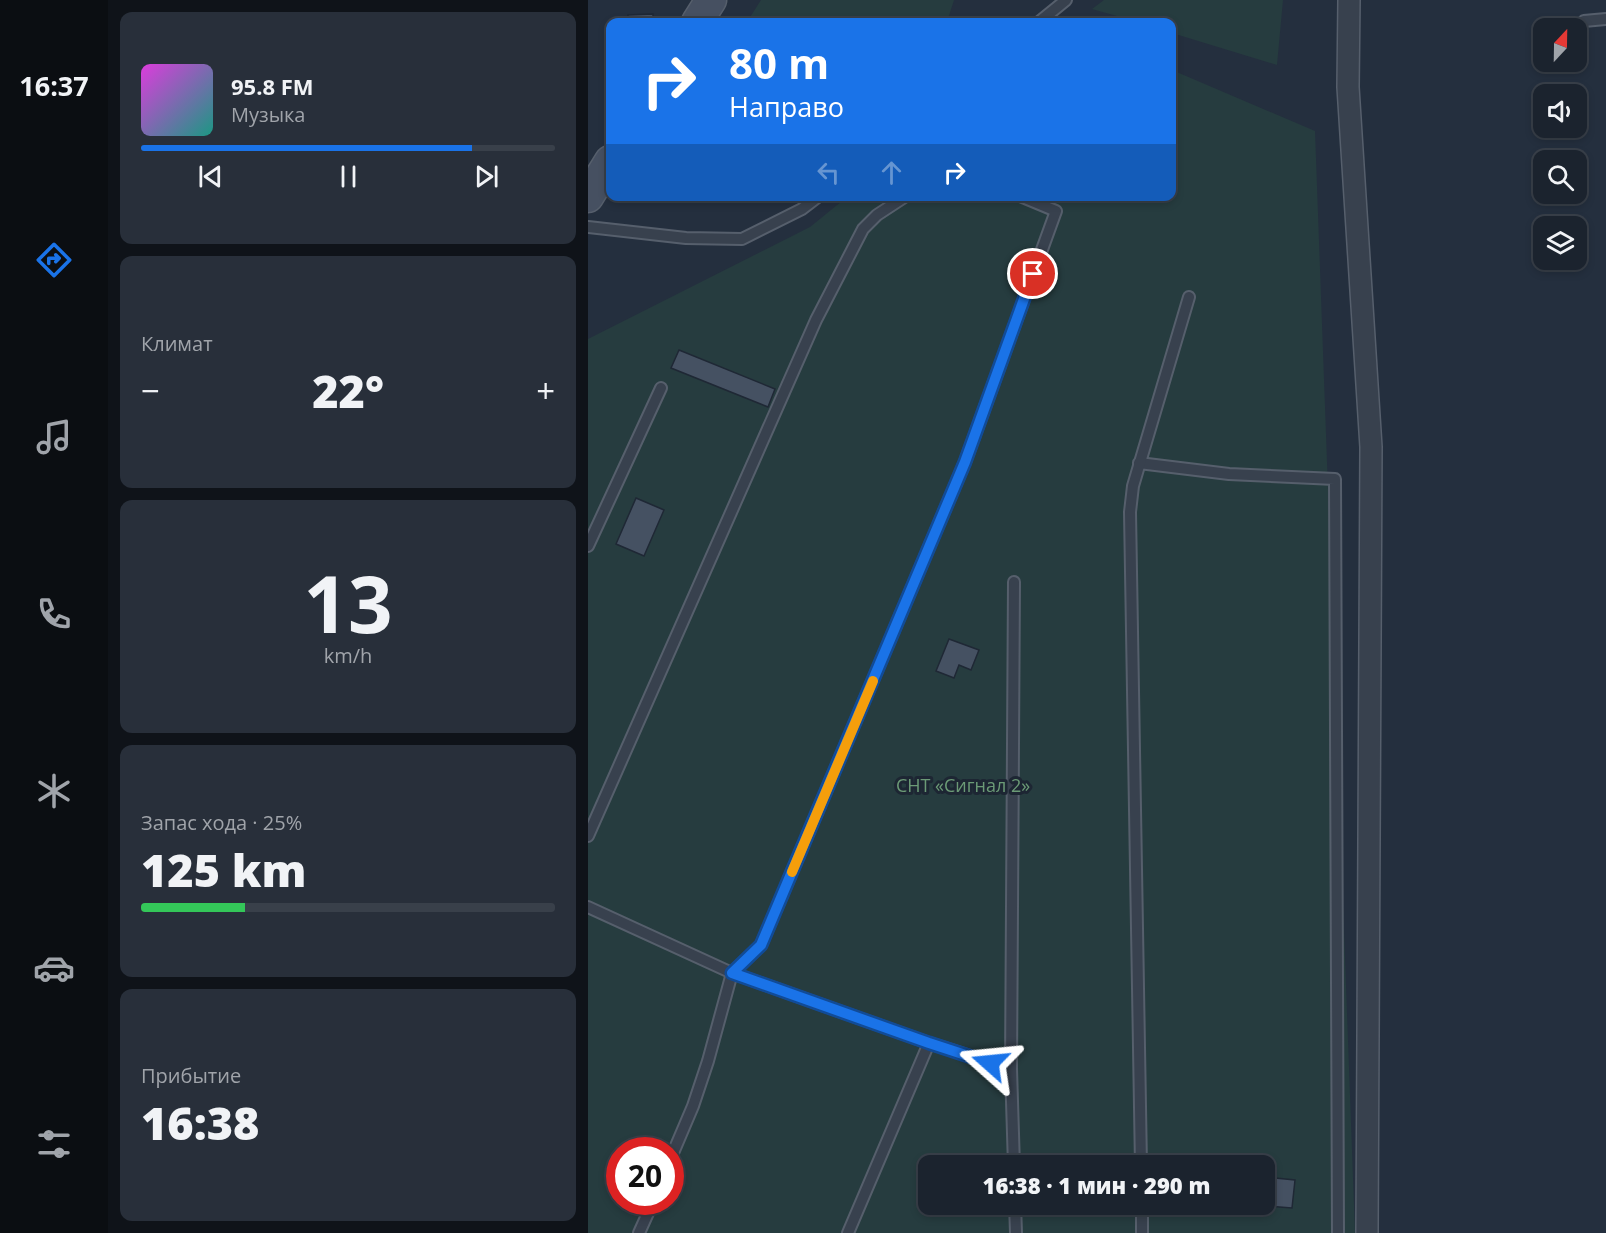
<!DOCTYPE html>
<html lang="ru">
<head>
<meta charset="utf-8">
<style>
	:root { --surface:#1b232e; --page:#282f3a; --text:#f1f3f6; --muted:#a0a4aa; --line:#39404a; --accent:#1a73e8 }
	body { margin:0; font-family:"Open Sans",sans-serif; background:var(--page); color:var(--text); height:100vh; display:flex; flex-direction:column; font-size:22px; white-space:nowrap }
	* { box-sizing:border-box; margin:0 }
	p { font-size:20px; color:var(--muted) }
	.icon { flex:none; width:33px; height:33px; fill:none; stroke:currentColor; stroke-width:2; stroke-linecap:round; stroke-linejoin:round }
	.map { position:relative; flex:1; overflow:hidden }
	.panel { display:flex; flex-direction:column; gap:12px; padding:12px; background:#0f1319; width:480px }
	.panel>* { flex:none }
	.hud { position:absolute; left:18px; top:18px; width:570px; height:183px; border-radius:12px; box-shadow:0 3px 9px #0003,0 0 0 2px var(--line); background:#1a73e8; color:#fff; overflow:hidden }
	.needle { width:39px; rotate:22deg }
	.controls { position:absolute; left:945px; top:18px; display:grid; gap:12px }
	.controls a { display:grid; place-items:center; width:54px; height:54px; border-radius:12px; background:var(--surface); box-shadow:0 3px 9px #0003,0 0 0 2px var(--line); font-size:30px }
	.speed { position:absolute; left:18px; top:1137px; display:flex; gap:12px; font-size:30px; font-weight:700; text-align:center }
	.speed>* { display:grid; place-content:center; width:78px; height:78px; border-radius:50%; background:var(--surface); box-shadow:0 3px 9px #0003,0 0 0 2px var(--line); line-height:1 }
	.speed .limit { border:9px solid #d22; background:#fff; color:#111 }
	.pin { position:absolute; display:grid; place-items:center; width:51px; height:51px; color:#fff; margin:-26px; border:3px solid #fff; border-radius:50%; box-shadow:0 2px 6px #0007 }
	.me { position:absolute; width:66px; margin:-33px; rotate:288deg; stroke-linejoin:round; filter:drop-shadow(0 0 4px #0008) }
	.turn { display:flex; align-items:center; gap:21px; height:126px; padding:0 24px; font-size:27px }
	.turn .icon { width:78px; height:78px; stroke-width:2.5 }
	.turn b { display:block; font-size:42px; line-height:51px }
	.lanes { display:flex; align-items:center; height:57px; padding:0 24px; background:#0003; justify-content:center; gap:30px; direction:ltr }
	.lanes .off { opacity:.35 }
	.big { font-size:45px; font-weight:800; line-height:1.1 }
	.panel .tile { flex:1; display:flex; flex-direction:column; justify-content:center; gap:9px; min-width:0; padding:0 21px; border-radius:12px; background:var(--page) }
	.panel .dial { align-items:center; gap:0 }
	.dial b { font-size:78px; line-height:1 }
	.song { display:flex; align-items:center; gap:18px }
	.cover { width:72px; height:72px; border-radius:9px; background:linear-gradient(135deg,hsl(300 70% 55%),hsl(170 70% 35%)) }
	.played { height:6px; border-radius:3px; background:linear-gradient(90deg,var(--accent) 80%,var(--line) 80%) }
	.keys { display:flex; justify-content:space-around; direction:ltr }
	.heat { display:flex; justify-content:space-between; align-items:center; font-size:33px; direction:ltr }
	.charge { height:9px; border-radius:4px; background:linear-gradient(90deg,#34c759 25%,var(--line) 0) }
	.trip { position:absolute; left:330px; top:1155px; width:357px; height:60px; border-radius:12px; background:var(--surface); box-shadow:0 3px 9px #0003,0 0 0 2px var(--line); font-weight:800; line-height:60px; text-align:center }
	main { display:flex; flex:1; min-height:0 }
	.menu { display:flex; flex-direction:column; width:108px; justify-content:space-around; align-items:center; background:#0b0e12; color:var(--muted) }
	.menu .icon { width:42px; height:42px }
	.menu .selected { color:var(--accent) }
	.menu b { font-size:27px; color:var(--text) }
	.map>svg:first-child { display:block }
	.green { fill:#263c3f; fill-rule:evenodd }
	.building { fill:#455162; stroke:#1f2835; stroke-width:1.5 }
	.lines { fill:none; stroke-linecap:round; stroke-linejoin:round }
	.lane-casing { stroke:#565f6c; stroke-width:14 }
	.street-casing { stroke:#565f6c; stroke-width:24 }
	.secondary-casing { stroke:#565f6c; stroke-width:33 }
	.lane { stroke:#38414e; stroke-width:10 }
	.street { stroke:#38414e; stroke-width:21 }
	.secondary { stroke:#465061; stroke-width:30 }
	.route-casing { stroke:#114b97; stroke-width:15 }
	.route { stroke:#1a73e8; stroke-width:10 }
	.slow { stroke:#f59e0b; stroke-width:10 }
	.labels { text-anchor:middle; stroke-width:6; stroke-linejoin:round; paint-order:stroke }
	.park-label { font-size:18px; fill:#6b9a76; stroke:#1d2633 }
</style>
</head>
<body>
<main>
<nav class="menu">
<b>16:37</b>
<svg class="icon selected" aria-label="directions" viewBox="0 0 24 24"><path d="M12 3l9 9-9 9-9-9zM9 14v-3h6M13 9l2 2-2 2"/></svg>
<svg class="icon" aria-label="music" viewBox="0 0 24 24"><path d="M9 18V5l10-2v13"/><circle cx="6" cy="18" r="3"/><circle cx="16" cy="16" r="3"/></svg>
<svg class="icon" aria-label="phone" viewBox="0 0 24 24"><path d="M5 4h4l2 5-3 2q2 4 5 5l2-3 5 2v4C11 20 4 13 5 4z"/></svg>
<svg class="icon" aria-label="climate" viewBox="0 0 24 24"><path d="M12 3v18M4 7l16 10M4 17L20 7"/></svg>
<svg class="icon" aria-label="car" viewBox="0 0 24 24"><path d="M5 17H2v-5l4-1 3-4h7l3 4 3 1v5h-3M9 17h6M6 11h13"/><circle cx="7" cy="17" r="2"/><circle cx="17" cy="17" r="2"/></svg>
<svg class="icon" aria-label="filters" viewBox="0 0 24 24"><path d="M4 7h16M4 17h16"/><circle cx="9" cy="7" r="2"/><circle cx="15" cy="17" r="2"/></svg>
</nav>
<section class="panel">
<div class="tile">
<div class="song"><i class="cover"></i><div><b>95.8 FM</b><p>Музыка</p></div></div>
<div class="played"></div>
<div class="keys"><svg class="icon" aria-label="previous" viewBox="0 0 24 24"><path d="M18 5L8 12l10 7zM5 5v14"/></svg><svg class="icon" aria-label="pause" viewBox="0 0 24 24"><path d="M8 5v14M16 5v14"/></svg><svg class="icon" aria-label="next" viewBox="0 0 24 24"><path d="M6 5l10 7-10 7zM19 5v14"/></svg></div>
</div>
<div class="tile"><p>Климат</p>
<div class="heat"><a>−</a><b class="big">22°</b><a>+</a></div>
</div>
<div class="tile dial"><b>13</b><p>km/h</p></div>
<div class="tile"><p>Запас хода · 25%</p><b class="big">125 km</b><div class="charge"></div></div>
<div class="tile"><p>Прибытие</p><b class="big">16:38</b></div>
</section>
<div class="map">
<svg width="1018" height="1233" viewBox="0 0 1018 1233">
	<rect width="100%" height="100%" fill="#242f3e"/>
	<g class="green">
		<polygon points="173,0 366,0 359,22 159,22"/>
		<polygon points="516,0 695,0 689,65 584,33 584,22 550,22 504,9"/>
		<path d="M584,70L727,131L767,1233H0V339L222,227L259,197L584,196ZM32,1150H82V1202H32ZM340,1166H676V1204H340Z"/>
	</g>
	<g class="building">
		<polygon points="65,14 65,22 40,22 40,15"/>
		<polygon points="91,350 187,389 180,407 83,368"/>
		<polygon points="48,498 76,510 56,556 28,544"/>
		<polygon points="361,639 391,650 383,670 371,665 366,678 348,671"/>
		<polygon points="676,1177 707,1180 704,1208 668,1205 676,1204"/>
	</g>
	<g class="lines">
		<g class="lane-casing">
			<g id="lane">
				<polyline points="996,21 1018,19"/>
				<polyline points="451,22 478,0"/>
				<polyline points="0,227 98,238 154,239 214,209 231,196"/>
				<polyline points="551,463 641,474 747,479 750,1233"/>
				<polyline points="0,546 73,388"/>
				<polyline points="0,836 228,320 275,229 289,215 318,196"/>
				<polyline points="0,907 144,973 341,1043 423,1069"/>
				<polyline points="82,1160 105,1106 120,1061 144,973 173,945 377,462 468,211 432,196"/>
				<polyline points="426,1166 423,1069 426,582"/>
				<polyline points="553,1166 542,512 545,486 601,297"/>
				<polyline points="427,1204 428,1233"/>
				<polyline points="554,1204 554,1233"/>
				<polyline points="51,1233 65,1202"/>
				<polyline points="260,1233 341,1043"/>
			</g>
		</g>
		<g class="street-casing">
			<polyline id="street" points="761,0 760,87 783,447 779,1233"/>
		</g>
		<g class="secondary-casing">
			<g id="secondary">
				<polyline points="109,22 123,0"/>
				<polyline points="0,197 22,161"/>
			</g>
		</g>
		<use href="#lane" class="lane"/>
		<use href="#street" class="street"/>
		<use href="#secondary" class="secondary"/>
	</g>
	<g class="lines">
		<g class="route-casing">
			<polyline id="route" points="402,1063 341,1043 144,973 173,945 377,462 445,274"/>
		</g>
		<use href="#route" class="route"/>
		<polyline class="slow" points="204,872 285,681"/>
	</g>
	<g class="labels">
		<g class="park-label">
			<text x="375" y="792">СНТ «Сигнал 2»</text>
		</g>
	</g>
</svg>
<div class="controls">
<a><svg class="needle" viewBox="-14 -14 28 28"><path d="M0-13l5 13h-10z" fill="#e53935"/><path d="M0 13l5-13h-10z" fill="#a0a4aa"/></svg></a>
<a><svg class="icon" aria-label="sound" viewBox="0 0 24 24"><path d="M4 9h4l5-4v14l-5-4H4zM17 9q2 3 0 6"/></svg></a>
<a><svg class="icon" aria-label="search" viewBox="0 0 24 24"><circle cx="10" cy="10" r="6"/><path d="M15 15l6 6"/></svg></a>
<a><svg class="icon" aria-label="layers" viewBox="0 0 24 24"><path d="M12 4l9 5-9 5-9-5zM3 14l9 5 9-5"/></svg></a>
</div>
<div class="speed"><div class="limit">20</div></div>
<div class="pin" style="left:445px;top:274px;background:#d93025"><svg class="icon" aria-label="arrive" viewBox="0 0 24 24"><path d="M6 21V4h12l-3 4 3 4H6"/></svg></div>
<svg class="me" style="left:402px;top:1063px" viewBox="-20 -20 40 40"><path d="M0-17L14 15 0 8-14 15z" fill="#1a73e8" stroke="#fff" stroke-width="4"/></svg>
<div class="trip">16:38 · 1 мин · 290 m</div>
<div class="hud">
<div class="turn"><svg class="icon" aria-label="right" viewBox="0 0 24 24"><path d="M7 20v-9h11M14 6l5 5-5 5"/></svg><div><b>80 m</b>Направо</div></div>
<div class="lanes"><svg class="icon off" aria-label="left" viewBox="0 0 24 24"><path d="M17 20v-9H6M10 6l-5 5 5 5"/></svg><svg class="icon off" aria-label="ahead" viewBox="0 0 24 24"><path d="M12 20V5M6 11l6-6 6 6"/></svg><svg class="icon" aria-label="right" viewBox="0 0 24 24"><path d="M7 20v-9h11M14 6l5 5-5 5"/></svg></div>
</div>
</div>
</main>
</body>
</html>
